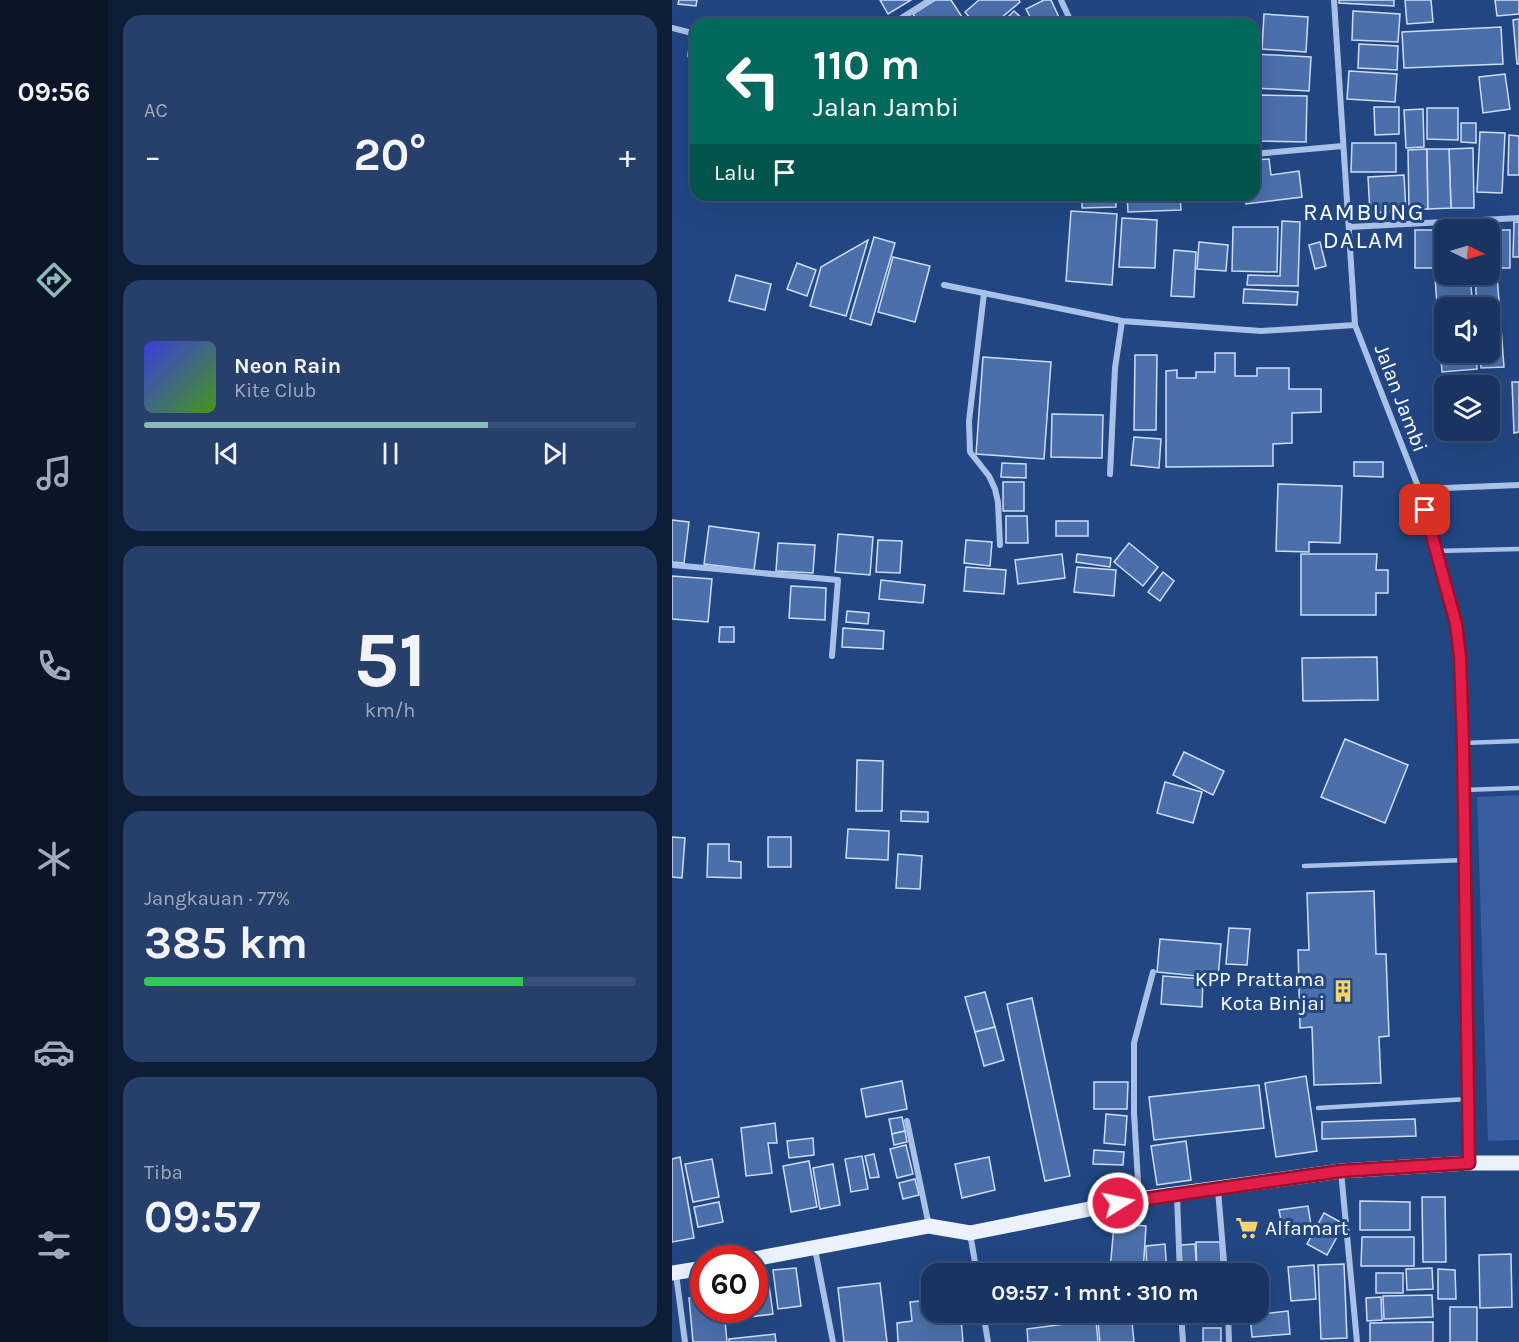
<!DOCTYPE html>
<html lang="id">
<head>
<meta charset="utf-8">
<style>
	:root { --surface:#1a3462; --page:#273f6b; --text:#f1f3f6; --muted:#9faabe; --line:#384f77; --accent:#8bbbb9 }
	body { margin:0; font-family:Karla,sans-serif; background:var(--page); color:var(--text); height:100vh; display:flex; flex-direction:column; font-size:22px; white-space:nowrap }
	* { box-sizing:border-box; margin:0 }
	p { font-size:20px; color:var(--muted) }
	.icon { flex:none; width:33px; height:33px; fill:none; stroke:currentColor; stroke-width:2; stroke-linecap:round; stroke-linejoin:round }
	.map { position:relative; flex:1; overflow:hidden }
	.sheet { display:flex; flex-direction:column; gap:15px; padding:15px; background:#0e1d36; width:564px }
	.sheet>* { flex:none }
	.banner { position:absolute; left:18px; top:18px; width:570px; height:183px; border-radius:18px; box-shadow:0 6px 24px #0002,0 0 0 2px var(--line); background:#00695c; color:#fff; overflow:hidden }
	.needle { width:39px; rotate:95deg }
	.tools { position:absolute; left:762px; top:219px; display:grid; gap:12px }
	.tools a { display:grid; place-items:center; width:66px; height:66px; border-radius:12px; background:var(--surface); box-shadow:0 6px 24px #0002,0 0 0 2px var(--line); font-size:30px }
	.speed { position:absolute; left:18px; top:1245px; display:flex; gap:12px; font-size:30px; font-weight:700; text-align:center }
	.speed>* { display:grid; place-content:center; width:78px; height:78px; border-radius:50%; background:var(--surface); box-shadow:0 6px 24px #0002,0 0 0 2px var(--line); line-height:1 }
	.speed .limit { border:9px solid #d22; background:#fff; color:#111 }
	.pin { position:absolute; display:grid; place-items:center; width:51px; height:51px; color:#fff; margin:-26px; border-radius:12px; box-shadow:0 3px 9px #0006 }
	.me { position:absolute; width:66px; margin:-33px; rotate:80deg; stroke-linejoin:round; filter:drop-shadow(0 0 4px #0008) }
	.turn { display:flex; align-items:center; gap:21px; height:126px; padding:0 24px; font-size:27px }
	.turn .icon { width:78px; height:78px; stroke-width:2.5 }
	.turn b { display:block; font-size:42px; line-height:51px }
	.then { display:flex; align-items:center; height:57px; padding:0 24px; background:#0003; gap:12px; font-size:22px }
	.big { font-size:45px; font-weight:700; line-height:1.1 }
	.sheet .tile { flex:1; display:flex; flex-direction:column; justify-content:center; gap:9px; min-width:0; padding:0 21px; border-radius:18px; background:var(--page) }
	.sheet .dial { align-items:center; gap:0 }
	.dial b { font-size:78px; line-height:1 }
	.song { display:flex; align-items:center; gap:18px }
	.cover { width:72px; height:72px; border-radius:9px; background:linear-gradient(135deg,hsl(240 70% 55%),hsl(100 70% 35%)) }
	.played { height:6px; border-radius:3px; background:linear-gradient(90deg,var(--accent) 70%,var(--line) 70%) }
	.keys { display:flex; justify-content:space-around; direction:ltr }
	.heat { display:flex; justify-content:space-between; align-items:center; font-size:33px; direction:ltr }
	.charge { height:9px; border-radius:4px; background:linear-gradient(90deg,#34c759 77%,var(--line) 0) }
	.trip { position:absolute; left:249px; top:1263px; width:348px; height:60px; border-radius:18px; background:var(--surface); box-shadow:0 6px 24px #0002,0 0 0 2px var(--line); font-weight:700; line-height:60px; text-align:center }
	main { display:flex; flex:1; min-height:0 }
	.tab-bar { display:flex; flex-direction:column; width:108px; justify-content:space-around; align-items:center; background:#0a1527; color:var(--muted) }
	.tab-bar .icon { width:42px; height:42px }
	.tab-bar .current { color:var(--accent) }
	.tab-bar b { font-size:27px; color:var(--text) }
	.map>svg:first-child { display:block }
	.green { fill:#365ea0 }
	.building { fill:#4b6fab; stroke:#cdddf6; stroke-width:1.5 }
	.lines { fill:none; stroke-linecap:round; stroke-linejoin:round }
	.lane { stroke:#a9c1e8; stroke-width:4.5 }
	.street { stroke:#a9c1e8; stroke-width:6 }
	.primary { stroke:#ebf1fd; stroke-width:15 }
	.route-casing { stroke:#92132f; stroke-width:15 }
	.route { stroke:#e11d48; stroke-width:10 }
	.labels { text-anchor:middle; stroke-width:6; stroke-linejoin:round; paint-order:stroke }
	.street-label { font-size:21px; fill:#fff; stroke:#224682 }
	.poi-label { font-size:21px; fill:#fff; stroke:#224682; text-anchor:end }
	.quarter-label { font-size:24px; letter-spacing:1.5px; fill:#fff; stroke:#224682 }
</style>
</head>
<body>
<main>
<nav class="tab-bar">
<b>09:56</b>
<svg class="icon current" aria-label="directions" viewBox="0 0 24 24"><path d="M12 3l9 9-9 9-9-9zM9 14v-3h6M13 9l2 2-2 2"/></svg>
<svg class="icon" aria-label="music" viewBox="0 0 24 24"><path d="M9 18V5l10-2v13"/><circle cx="6" cy="18" r="3"/><circle cx="16" cy="16" r="3"/></svg>
<svg class="icon" aria-label="phone" viewBox="0 0 24 24"><path d="M5 4h4l2 5-3 2q2 4 5 5l2-3 5 2v4C11 20 4 13 5 4z"/></svg>
<svg class="icon" aria-label="climate" viewBox="0 0 24 24"><path d="M12 3v18M4 7l16 10M4 17L20 7"/></svg>
<svg class="icon" aria-label="car" viewBox="0 0 24 24"><path d="M5 17H2v-5l4-1 3-4h7l3 4 3 1v5h-3M9 17h6M6 11h13"/><circle cx="7" cy="17" r="2"/><circle cx="17" cy="17" r="2"/></svg>
<svg class="icon" aria-label="filters" viewBox="0 0 24 24"><path d="M4 7h16M4 17h16"/><circle cx="9" cy="7" r="2"/><circle cx="15" cy="17" r="2"/></svg>
</nav>
<section class="sheet">
<div class="tile"><p>AC</p>
<div class="heat"><a>−</a><b class="big">20°</b><a>+</a></div>
</div>
<div class="tile">
<div class="song"><i class="cover"></i><div><b>Neon Rain</b><p>Kite Club</p></div></div>
<div class="played"></div>
<div class="keys"><svg class="icon" aria-label="previous" viewBox="0 0 24 24"><path d="M18 5L8 12l10 7zM5 5v14"/></svg><svg class="icon" aria-label="pause" viewBox="0 0 24 24"><path d="M8 5v14M16 5v14"/></svg><svg class="icon" aria-label="next" viewBox="0 0 24 24"><path d="M6 5l10 7-10 7zM19 5v14"/></svg></div>
</div>
<div class="tile dial"><b>51</b><p>km/h</p></div>
<div class="tile"><p>Jangkauan · 77%</p><b class="big">385 km</b><div class="charge"></div></div>
<div class="tile"><p>Tiba</p><b class="big">09:57</b></div>
</section>
<div class="map">
<svg width="847" height="1342" viewBox="0 0 847 1342">
	<rect width="100%" height="100%" fill="#224682"/>
	<polygon class="green" points="847,795 847,1140 816,1141 805,797"/>
	<g class="building">
		<polygon points="7,0 25,0 24,6 6,4"/>
		<polygon points="208,0 239,0 216,14"/>
		<polygon points="263,0 279,0 290,17 279,24 247,24 241,14"/>
		<polygon points="307,0 347,0 348,2 322,24 303,24 293,12"/>
		<polygon points="372,0 379,0 390,24 362,24 354,9"/>
		<polygon points="667,0 722,0 722,6 667,3"/>
		<polygon points="733,0 759,0 761,22 735,24"/>
		<polygon points="823,0 847,0 847,14 825,16"/>
		<polygon points="342,11 356,24 329,24"/>
		<polygon points="681,11 728,14 726,42 680,40"/>
		<polygon points="592,14 636,17 634,52 590,49"/>
		<polygon points="464,18 504,20 504,24 463,24"/>
		<polygon points="847,19 847,64 845,64 841,20"/>
		<polygon points="829,27 831,64 732,68 730,32"/>
		<polygon points="18,39 24,40 24,57 16,56"/>
		<polygon points="687,44 726,46 725,70 686,68"/>
		<polygon points="582,54 639,57 637,91 582,88"/>
		<polygon points="677,71 725,74 723,102 675,99"/>
		<polygon points="833,74 838,109 811,113 807,77"/>
		<polygon points="588,95 635,96 634,142 587,141"/>
		<polygon points="702,107 727,107 727,134 703,135"/>
		<polygon points="755,108 786,108 786,140 755,139"/>
		<polygon points="751,109 752,147 734,148 732,110"/>
		<polygon points="789,123 804,123 804,143 789,142"/>
		<polygon points="808,132 833,133 830,193 805,192"/>
		<polygon points="837,135 847,136 847,175 836,175"/>
		<polygon points="680,143 724,143 724,172 679,172"/>
		<polygon points="801,148 802,208 779,208 777,149"/>
		<polygon points="755,149 756,209 737,209 736,150"/>
		<polygon points="755,149 777,149 779,208 756,209"/>
		<polygon points="597,159 599,175 627,171 630,197 574,204 572,195 582,195 582,160"/>
		<polygon points="732,175 734,211 698,213 696,177"/>
		<polygon points="410,195 444,195 444,207 410,208"/>
		<polygon points="455,195 508,195 509,210 456,212"/>
		<polygon points="399,211 445,214 440,285 394,281"/>
		<polygon points="450,218 485,220 483,268 447,267"/>
		<polygon points="610,221 628,222 626,286 575,285 576,275 608,276"/>
		<polygon points="842,222 847,222 847,257 841,257"/>
		<polygon points="561,227 606,227 605,272 560,271"/>
		<rect x="743" y="230" width="29" height="38"/>
		<rect x="818" y="230" width="20" height="38"/>
		<polygon points="202,237 223,243 199,325 178,319"/>
		<polygon points="196,240 174,316 138,306 149,267"/>
		<polygon points="527,242 556,245 554,271 525,269"/>
		<polygon points="648,242 654,266 643,269 637,245"/>
		<polygon points="502,250 524,252 522,297 499,296"/>
		<polygon points="221,257 258,266 243,322 206,312"/>
		<polygon points="125,263 144,270 135,296 115,289"/>
		<polygon points="64,275 99,284 93,310 57,301"/>
		<polygon points="825,275 832,367 809,368 808,352 818,352 818,308 805,308 803,276"/>
		<polygon points="798,276 801,308 772,308 772,352 804,352 805,369 770,372 763,278"/>
		<polygon points="572,289 626,292 625,305 571,303"/>
		<polygon points="543,353 563,353 563,376 585,376 585,368 617,368 617,389 649,389 649,412 620,413 620,443 601,444 601,466 494,467 494,371 505,370 505,378 524,378 524,372 543,372"/>
		<polygon points="463,355 485,355 484,430 462,430"/>
		<polygon points="311,357 379,362 372,459 304,454"/>
		<polygon points="765,378 825,381 822,431 817,430 818,386 772,386 772,428 763,427"/>
		<polygon points="840,382 847,382 847,432 842,433"/>
		<polygon points="380,414 431,415 430,458 379,457"/>
		<polygon points="462,437 489,439 487,468 459,465"/>
		<polygon points="682,462 711,462 711,477 682,476"/>
		<polygon points="330,463 354,464 354,478 329,477"/>
		<rect x="331" y="482" width="21" height="29"/>
		<polygon points="606,484 670,486 668,543 637,542 637,552 604,551"/>
		<polygon points="334,516 355,516 356,543 334,543"/>
		<polygon points="0,520 17,522 12,563 0,562"/>
		<rect x="384" y="521" width="32" height="15"/>
		<polygon points="37,526 87,533 82,570 32,564"/>
		<polygon points="166,534 201,537 198,575 163,572"/>
		<polygon points="206,540 230,541 228,573 204,572"/>
		<polygon points="294,540 320,542 318,566 292,563"/>
		<polygon points="106,543 143,545 141,573 104,571"/>
		<polygon points="457,543 486,567 471,586 442,562"/>
		<polygon points="390,554 393,578 346,584 343,560"/>
		<polygon points="405,554 439,558 438,567 404,562"/>
		<polygon points="629,554 705,554 704,570 716,570 716,593 704,593 704,615 629,615"/>
		<polygon points="294,567 334,570 332,594 292,591"/>
		<polygon points="405,567 444,570 442,596 402,592"/>
		<polygon points="491,572 502,581 488,601 476,592"/>
		<polygon points="0,576 40,579 36,622 0,619"/>
		<polygon points="209,580 253,585 251,603 207,599"/>
		<polygon points="119,586 154,588 153,620 117,618"/>
		<polygon points="175,611 197,613 196,624 174,622"/>
		<polygon points="48,627 62,627 62,642 47,642"/>
		<polygon points="171,628 212,631 211,649 170,647"/>
		<polygon points="705,657 706,700 631,701 630,658"/>
		<polygon points="673,739 736,765 713,823 649,797"/>
		<polygon points="512,752 552,771 541,795 501,775"/>
		<polygon points="185,760 211,761 210,811 184,811"/>
		<polygon points="493,782 530,792 521,823 485,813"/>
		<polygon points="229,811 256,812 256,822 229,821"/>
		<polygon points="176,829 217,831 216,860 174,858"/>
		<polygon points="0,837 13,838 10,878 0,877"/>
		<rect x="96" y="837" width="23" height="30"/>
		<polygon points="36,844 57,844 57,861 69,862 69,878 35,877"/>
		<polygon points="226,854 250,856 248,889 224,888"/>
		<polygon points="702,891 704,954 714,954 717,1036 707,1037 709,1083 642,1085 640,1027 628,1028 626,950 637,950 635,893"/>
		<polygon points="557,928 578,929 575,965 554,964"/>
		<polygon points="488,939 549,944 546,978 485,972"/>
		<polygon points="491,976 531,979 530,1007 489,1004"/>
		<polygon points="313,992 323,1027 303,1032 293,997"/>
		<polygon points="360,998 398,1176 373,1181 335,1004"/>
		<polygon points="323,1027 332,1060 312,1066 303,1032"/>
		<polygon points="634,1076 645,1151 604,1157 593,1083"/>
		<polygon points="230,1081 235,1109 194,1117 189,1089"/>
		<polygon points="422,1082 456,1082 455,1109 422,1109"/>
		<polygon points="587,1085 592,1128 482,1140 477,1097"/>
		<polygon points="434,1114 455,1116 453,1145 432,1143"/>
		<polygon points="230,1117 233,1131 220,1134 217,1119"/>
		<polygon points="743,1119 744,1136 650,1139 650,1122"/>
		<polygon points="103,1123 105,1143 96,1143 100,1173 74,1176 69,1128"/>
		<polygon points="233,1131 235,1142 222,1145 220,1134"/>
		<polygon points="141,1138 142,1155 117,1158 115,1141"/>
		<polygon points="514,1141 519,1180 485,1185 479,1146"/>
		<polygon points="234,1145 241,1174 225,1178 218,1149"/>
		<polygon points="422,1150 452,1152 451,1165 421,1164"/>
		<polygon points="202,1154 207,1177 198,1178 193,1156"/>
		<polygon points="190,1156 196,1189 179,1192 173,1159"/>
		<polygon points="8,1157 22,1238 0,1242 0,1159"/>
		<polygon points="317,1157 323,1190 290,1198 283,1164"/>
		<polygon points="40,1159 47,1197 21,1202 13,1164"/>
		<polygon points="137,1161 145,1207 119,1212 111,1166"/>
		<polygon points="161,1164 168,1205 148,1209 141,1168"/>
		<polygon points="243,1179 247,1195 231,1199 227,1183"/>
		<polygon points="750,1197 773,1197 774,1262 751,1262"/>
		<polygon points="688,1201 738,1202 738,1230 688,1230"/>
		<polygon points="47,1202 51,1222 26,1227 22,1207"/>
		<polygon points="636,1206 640,1232 612,1237 607,1210"/>
		<polygon points="652,1213 672,1224 655,1255 635,1244"/>
		<polygon points="442,1224 474,1226 471,1273 438,1271"/>
		<polygon points="690,1237 742,1237 742,1266 689,1266"/>
		<polygon points="524,1242 548,1242 550,1274 525,1274"/>
		<polygon points="493,1244 495,1274 475,1274 474,1246"/>
		<polygon points="523,1244 525,1274 510,1274 509,1245"/>
		<polygon points="839,1254 840,1307 808,1308 807,1255"/>
		<polygon points="344,1262 346,1274 326,1274 325,1265"/>
		<polygon points="414,1262 416,1274 379,1274 378,1266"/>
		<polygon points="672,1264 675,1338 649,1339 646,1265"/>
		<polygon points="376,1265 377,1274 349,1274 348,1268"/>
		<polygon points="642,1265 644,1299 619,1301 616,1267"/>
		<polygon points="124,1268 129,1306 106,1309 101,1270"/>
		<polygon points="760,1268 761,1289 735,1290 734,1269"/>
		<polygon points="766,1269 783,1270 784,1299 766,1299"/>
		<polygon points="95,1271 101,1314 69,1318 68,1310 82,1310 82,1273"/>
		<rect x="704" y="1273" width="27" height="20"/>
		<polygon points="208,1283 215,1342 172,1342 166,1288"/>
		<polygon points="760,1295 761,1317 712,1319 711,1296"/>
		<polygon points="32,1297 32,1310 52,1310 55,1342 21,1342 17,1298"/>
		<polygon points="709,1297 710,1320 695,1321 694,1298"/>
		<polygon points="260,1300 260,1312 275,1312 276,1319 289,1318 291,1342 226,1342 225,1323 240,1321 238,1302"/>
		<rect x="778" y="1307" width="27" height="35"/>
		<polygon points="616,1311 618,1334 580,1337 578,1315"/>
		<polygon points="326,1312 351,1312 351,1315 327,1318"/>
		<polygon points="383,1312 419,1312 420,1316 384,1320"/>
		<polygon points="425,1312 459,1312 462,1342 428,1342"/>
		<polygon points="424,1320 426,1342 356,1342 355,1329"/>
		<polygon points="761,1322 761,1342 698,1342 698,1323"/>
		<rect x="531" y="1328" width="18" height="14"/>
		<polygon points="103,1334 104,1342 57,1342 57,1339"/>
	</g>
	<g class="lines">
		<g class="lane">
			<polyline points="764,551 847,549"/>
			<polyline points="791,743 847,741"/>
			<polyline points="792,790 847,788"/>
			<polyline points="632,866 793,860"/>
			<polyline points="646,1108 796,1099"/>
		</g>
		<g class="street">
			<polyline points="389,0 400,24"/>
			<polyline points="662,0 683,325 747,489 784,624 788,657 791,743 797,1163"/>
			<polyline points="197,24 204,24"/>
			<polyline points="220,24 258,0"/>
			<polyline points="0,28 24,34"/>
			<polyline points="582,154 671,146"/>
			<polyline points="678,227 847,218"/>
			<polyline points="272,285 450,321 589,331 683,325"/>
			<polyline points="312,293 297,421 298,452 317,476 323,489 326,502 328,545"/>
			<polyline points="438,474 443,368 450,321"/>
			<polyline points="747,489 847,485"/>
			<polyline points="0,565 166,580 160,656"/>
			<polyline points="235,1121 257,1226"/>
			<polyline points="669,1171 685,1342"/>
			<polyline points="546,1190 553,1274"/>
			<polyline points="505,1196 508,1274"/>
			<polyline points="467,1199 462,1113 462,1043 481,972"/>
			<polyline points="298,1233 305,1274"/>
			<polyline points="143,1249 161,1342"/>
			<polyline points="4,1274 13,1342"/>
			<polyline points="311,1312 316,1342"/>
			<polyline points="509,1312 511,1342"/>
			<polyline points="556,1312 557,1342"/>
		</g>
		<g class="primary">
			<polyline points="82,1259 257,1226 298,1233 467,1199 669,1171 797,1163 847,1163"/>
			<polyline points="0,1273 32,1268"/>
		</g>
	</g>
	<g class="lines">
		<g class="route-casing">
			<polyline id="route" points="446,1203 669,1171 797,1163 791,743 788,657 784,624 753,510"/>
		</g>
		<use href="#route" class="route"/>
	</g>
	<defs>
		<g id="building-bare" transform="scale(1.8)"><path d="M-4-6H4V6H1V3H-1V6H-4ZM-2.5-4.3h1.7v1.8h-1.7ZM.8-4.3h1.7v1.8H.8ZM-2.5-1h1.7V.8h-1.7ZM.8-1h1.7V.8H.8Z" fill="#f4d56b" stroke="#224682" stroke-width="2.5" paint-order="stroke"/></g>
		<g id="supermarket-bare" transform="scale(1.8)"><path d="M-6-5.5h2.5l.6 2H6L4.5 2H-2.5L-4.4-4H-6ZM-1.5 3.2a1.3 1.3 0 1 0 .1 0ZM3 3.2a1.3 1.3 0 1 0 .1 0Z" fill="#f4d56b" stroke="#224682" stroke-width="2.5" paint-order="stroke"/></g>
	</defs>
	<g fill-rule="evenodd">
		<use href="#building-bare" x="671" y="991"/>
		<use href="#supermarket-bare" x="575" y="1228"/>
	</g>
	<g class="labels">
		<g class="street-label">
			<text transform="translate(729 398) rotate(69)" y="7">Jalan Jambi</text>
		</g>
		<g class="poi-label">
			<text x="653" y="986">KPP Prattama<tspan x="653" dy="24">Kota Binjai</tspan></text>
			<text x="593" y="1235" text-anchor="start">Alfamart</text>
		</g>
		<g class="quarter-label">
			<text x="692" y="220">RAMBUNG<tspan x="692" dy="28">DALAM</tspan></text>
		</g>
	</g>
</svg>
<div class="tools">
<a><svg class="needle" viewBox="-14 -14 28 28"><path d="M0-13l5 13h-10z" fill="#e53935"/><path d="M0 13l5-13h-10z" fill="#9faabe"/></svg></a>
<a><svg class="icon" aria-label="sound" viewBox="0 0 24 24"><path d="M4 9h4l5-4v14l-5-4H4zM17 9q2 3 0 6"/></svg></a>
<a><svg class="icon" aria-label="layers" viewBox="0 0 24 24"><path d="M12 4l9 5-9 5-9-5zM3 14l9 5 9-5"/></svg></a>
</div>
<div class="speed"><div class="limit">60</div></div>
<div class="pin" style="left:753px;top:510px;background:#d93025"><svg class="icon" aria-label="arrive" viewBox="0 0 24 24"><path d="M6 21V4h12l-3 4 3 4H6"/></svg></div>
<svg class="me" style="left:446px;top:1203px" viewBox="-20 -20 40 40"><circle r="17" fill="#e11d48" stroke="#fff" stroke-width="3"/><path d="M0-11L8 9 0 5-8 9z" fill="#fff"/></svg>
<div class="trip">09:57 · 1 mnt · 310 m</div>
<div class="banner">
<div class="turn"><svg class="icon" aria-label="left" viewBox="0 0 24 24"><path d="M17 20v-9H6M10 6l-5 5 5 5"/></svg><div><b>110 m</b>Jalan Jambi</div></div>
<div class="then">Lalu<svg class="icon" aria-label="arrive" viewBox="0 0 24 24"><path d="M6 21V4h12l-3 4 3 4H6"/></svg></div>
</div>
</div>
</main>
</body>
</html>
